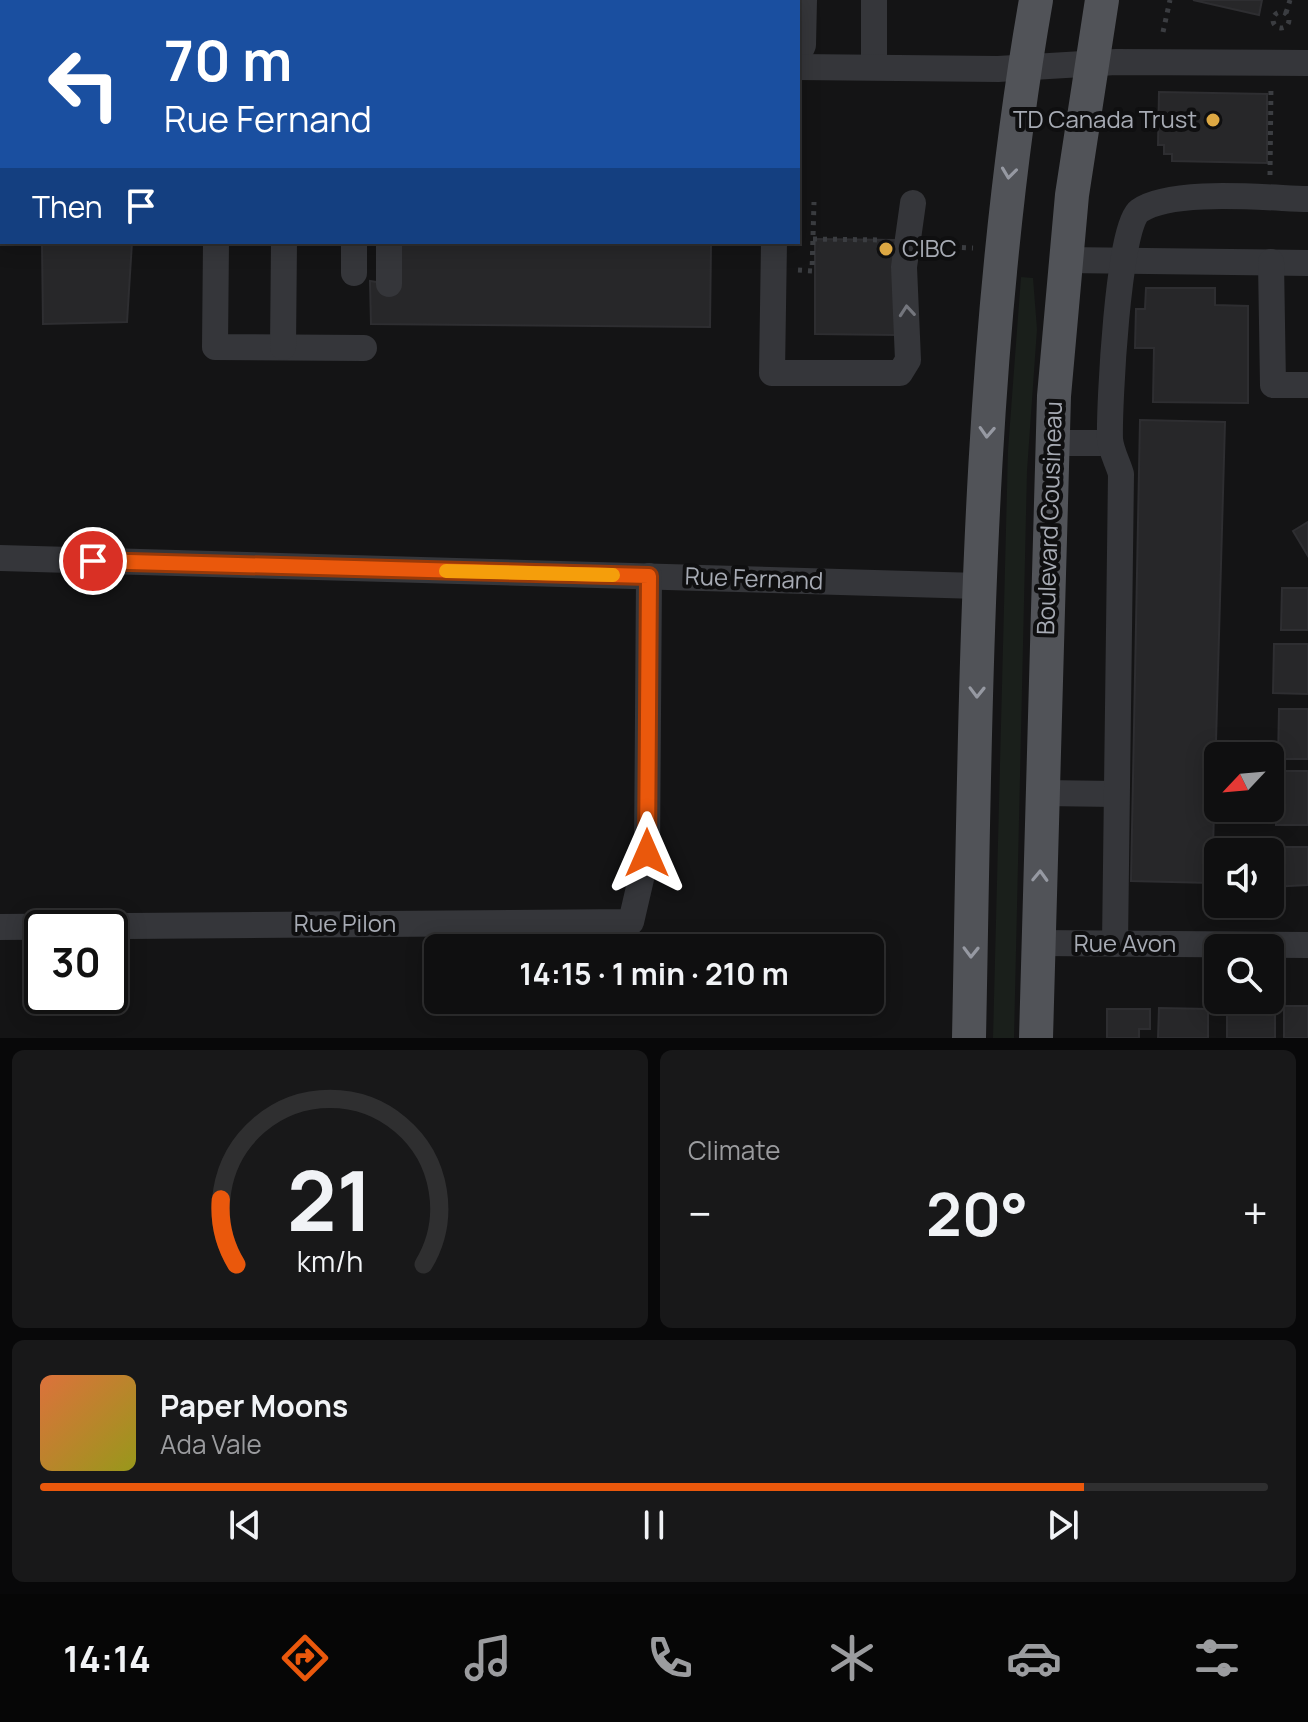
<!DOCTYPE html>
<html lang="en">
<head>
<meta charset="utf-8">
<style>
	:root { --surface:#0f0f10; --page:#181819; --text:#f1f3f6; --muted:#9b9c9f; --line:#2f2f30; --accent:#ea580c }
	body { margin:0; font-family:Manrope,sans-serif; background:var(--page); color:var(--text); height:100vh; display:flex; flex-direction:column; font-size:30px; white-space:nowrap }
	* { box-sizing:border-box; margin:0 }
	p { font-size:26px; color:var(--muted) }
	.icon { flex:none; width:44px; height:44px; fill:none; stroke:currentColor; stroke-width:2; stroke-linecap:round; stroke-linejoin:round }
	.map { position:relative; height:1038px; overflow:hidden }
	.drawer { display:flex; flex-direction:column; gap:12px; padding:12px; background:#080809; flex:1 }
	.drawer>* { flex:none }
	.guide { position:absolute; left:0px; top:0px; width:800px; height:244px; box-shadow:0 4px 20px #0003,0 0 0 2px var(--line); background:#1a4fa0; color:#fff; overflow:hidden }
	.needle { width:52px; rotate:244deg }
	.buttons { position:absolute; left:1204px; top:742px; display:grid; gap:16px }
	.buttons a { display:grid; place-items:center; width:80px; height:80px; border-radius:12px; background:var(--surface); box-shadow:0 4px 20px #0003,0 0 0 2px var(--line); font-size:40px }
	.speed { position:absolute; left:24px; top:910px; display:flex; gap:16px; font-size:40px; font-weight:700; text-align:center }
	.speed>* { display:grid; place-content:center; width:104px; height:104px; border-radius:50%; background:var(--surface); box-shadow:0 4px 20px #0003,0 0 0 2px var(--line); line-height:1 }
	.speed .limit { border:4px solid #111; border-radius:12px; background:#fff; color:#111 }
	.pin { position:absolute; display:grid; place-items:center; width:68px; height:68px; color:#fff; margin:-34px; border:4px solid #fff; border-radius:50%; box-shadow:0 2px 8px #0007 }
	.me { position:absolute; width:88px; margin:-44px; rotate:0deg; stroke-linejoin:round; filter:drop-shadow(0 0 6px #0008) }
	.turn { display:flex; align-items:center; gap:28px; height:168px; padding:0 32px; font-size:36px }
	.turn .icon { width:104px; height:104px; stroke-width:2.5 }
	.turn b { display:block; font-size:56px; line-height:68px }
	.then { display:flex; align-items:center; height:76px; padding:0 32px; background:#0003; gap:16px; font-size:30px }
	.big { font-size:60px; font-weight:700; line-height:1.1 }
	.drawer .widget { flex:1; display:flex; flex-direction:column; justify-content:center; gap:12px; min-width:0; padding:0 28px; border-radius:12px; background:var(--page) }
	.drawer .dial { align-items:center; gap:0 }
	.dial svg { height:208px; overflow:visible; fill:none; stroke:var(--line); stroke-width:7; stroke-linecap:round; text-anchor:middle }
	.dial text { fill:var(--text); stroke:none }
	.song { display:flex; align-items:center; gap:24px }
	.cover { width:96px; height:96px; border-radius:12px; background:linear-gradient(135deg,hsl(20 70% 55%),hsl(60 70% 35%)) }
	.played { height:8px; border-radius:4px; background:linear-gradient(90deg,var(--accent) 85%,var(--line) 85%) }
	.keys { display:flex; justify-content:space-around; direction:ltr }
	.heat { display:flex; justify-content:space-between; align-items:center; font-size:44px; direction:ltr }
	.drawer .tiles { flex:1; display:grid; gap:12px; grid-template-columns:1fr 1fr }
	.widget:last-child { grid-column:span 2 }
	.trip { position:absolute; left:424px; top:934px; width:460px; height:80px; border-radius:12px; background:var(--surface); box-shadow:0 4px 20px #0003,0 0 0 2px var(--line); font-weight:700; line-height:80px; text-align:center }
	.menu { display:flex; height:128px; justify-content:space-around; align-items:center; background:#060606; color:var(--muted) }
	.menu .icon { width:56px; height:56px }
	.menu .current { color:var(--accent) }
	.menu b { font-size:36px; color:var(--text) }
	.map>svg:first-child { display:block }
	.green { fill:#1a1f1b }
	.building { fill:#272729; stroke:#2e2e31; stroke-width:2 }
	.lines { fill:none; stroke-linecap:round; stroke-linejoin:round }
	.path { stroke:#3b3d41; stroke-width:5; stroke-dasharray:4 6; stroke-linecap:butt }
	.minor { stroke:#35363a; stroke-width:26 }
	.major { stroke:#515358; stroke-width:34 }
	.oneway { stroke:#9699a2 }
	.oneway2 { stroke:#74767d }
	.route-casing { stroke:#983908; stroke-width:20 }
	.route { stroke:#ea580c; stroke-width:14 }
	.slow { stroke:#f59e0b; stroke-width:14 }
	.poi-dot { fill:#dda843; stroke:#0f0f10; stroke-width:3 }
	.labels { text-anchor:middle; stroke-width:8; stroke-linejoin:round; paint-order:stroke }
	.poi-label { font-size:24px; fill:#a7abb4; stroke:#0f0f10; text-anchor:end }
	.street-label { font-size:24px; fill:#a7abb4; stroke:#0f0f10 }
</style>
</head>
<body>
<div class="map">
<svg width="1308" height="1038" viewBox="0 0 1308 1038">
	<rect width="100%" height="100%" fill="#141415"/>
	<polygon class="green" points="1021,277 1033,278 1037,329 1027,471 1014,1038 993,1038 1008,450"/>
	<g class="building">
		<polygon points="292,0 422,0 292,2"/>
		<polygon points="1193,0 1262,0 1259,15"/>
		<polygon points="1159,92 1267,94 1267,163 1172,161 1172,154 1164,154 1164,145 1158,145"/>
		<polygon points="0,104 2,104 0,196"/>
		<polygon points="815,239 896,240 896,335 815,334"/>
		<polygon points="42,242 132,242 127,322 43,324"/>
		<polygon points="401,242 711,242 710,327 371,324 370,281 389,284"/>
		<polygon points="1146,288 1215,288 1215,305 1248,306 1248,403 1153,402 1154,348 1135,348 1136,309 1145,309"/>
		<polygon points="1140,420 1225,422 1212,883 1131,881"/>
		<polygon points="1308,522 1308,556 1293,531"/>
		<polygon points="1282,588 1308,588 1308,630 1281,630"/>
		<polygon points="1274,644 1308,644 1308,694 1273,693"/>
		<polygon points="1279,709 1308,709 1308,759 1278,759"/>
		<polygon points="1277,771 1308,771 1308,825 1276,825"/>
		<polygon points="1263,847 1308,847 1308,885 1270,887 1270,852 1263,852"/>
		<rect x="1284" y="1006" width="24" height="32"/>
		<polygon points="1159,1008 1208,1009 1208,1038 1158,1038"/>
		<polygon points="1107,1009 1150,1009 1150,1029 1139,1029 1139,1038 1107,1038"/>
		<polygon points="1227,1009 1275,1010 1275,1038 1227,1038"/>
	</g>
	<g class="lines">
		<g class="path">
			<circle cx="1281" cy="20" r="8"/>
			<polyline points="1286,13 1290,0"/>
			<polyline points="1163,32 1170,0"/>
			<polyline points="1270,175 1271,85"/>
			<polyline points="813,239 883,240"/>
			<polyline points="932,246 973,248"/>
			<polyline points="798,270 812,271 814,202"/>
		</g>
		<g class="minor">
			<polyline points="228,2 228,0"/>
			<polyline points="275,2 275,0"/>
			<polyline points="453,2 453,0"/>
			<polyline points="736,2 736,0"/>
			<polyline points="0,43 2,43"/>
			<polyline points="798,56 803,45 804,0"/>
			<polyline points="874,65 874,0"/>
			<polyline points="798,67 998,69 1116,62 1308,63"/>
			<polyline points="0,82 2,82"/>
			<polyline points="216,242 215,347 364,348"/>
			<polyline points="389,242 389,284"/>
			<polyline points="774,242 772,373 900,373 908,360 904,267 913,203"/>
			<polyline points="1065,260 1308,263"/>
			<polyline points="1271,262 1273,385 1308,385"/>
			<polyline points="354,273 354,242"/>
			<polyline points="283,347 284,242"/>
			<polyline points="1051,443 1110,443"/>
			<polyline points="0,558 979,586"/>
			<polyline points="1043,793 1116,794"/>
			<polyline points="0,927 631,922 647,853 649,576"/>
			<polyline points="1038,943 1308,945"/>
			<path d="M1115,944L1121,474C1118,463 1111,451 1110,439C1109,407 1118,226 1139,211C1171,188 1267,198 1308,199"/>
		</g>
		<g class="major">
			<path d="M969,1038C976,691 976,343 1036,0"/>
			<polyline points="1036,1038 1054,396 1072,195 1102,0"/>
		</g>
	</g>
	<defs><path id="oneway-chevron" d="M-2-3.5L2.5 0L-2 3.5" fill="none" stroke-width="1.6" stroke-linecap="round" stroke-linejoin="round" transform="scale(2)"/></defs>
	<g class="oneway">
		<use href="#oneway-chevron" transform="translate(1009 173) rotate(97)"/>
		<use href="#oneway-chevron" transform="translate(987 432) rotate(93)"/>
		<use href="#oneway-chevron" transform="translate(977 692) rotate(91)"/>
		<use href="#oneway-chevron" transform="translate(1040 876) rotate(-88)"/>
		<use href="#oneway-chevron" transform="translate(971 952) rotate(91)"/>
	</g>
	<use class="oneway2" href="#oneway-chevron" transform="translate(907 311) rotate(-95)"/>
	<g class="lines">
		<g class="route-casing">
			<polyline id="route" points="93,561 649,576 647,853"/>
		</g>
		<use href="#route" class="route"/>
		<polyline class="slow" points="446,571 613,575"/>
	</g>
	<g class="poi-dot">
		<circle cx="1213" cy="120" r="8"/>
		<circle cx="886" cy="249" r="8"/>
	</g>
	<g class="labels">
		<g class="poi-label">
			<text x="1197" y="128">TD Canada Trust</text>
			<text x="902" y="257" text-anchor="start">CIBC</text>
		</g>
		<g class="street-label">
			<text transform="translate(1050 518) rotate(-88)" y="8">Boulevard Cousineau</text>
			<text transform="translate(754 579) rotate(2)" y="8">Rue Fernand</text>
			<text x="345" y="932">Rue Pilon</text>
			<text x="1125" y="952">Rue Avon</text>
		</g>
	</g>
</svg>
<div class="buttons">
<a><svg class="needle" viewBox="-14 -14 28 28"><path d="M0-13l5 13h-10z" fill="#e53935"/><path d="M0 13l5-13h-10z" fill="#9b9c9f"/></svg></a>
<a><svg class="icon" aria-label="sound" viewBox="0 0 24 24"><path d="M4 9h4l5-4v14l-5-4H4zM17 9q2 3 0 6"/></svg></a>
<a><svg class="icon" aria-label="search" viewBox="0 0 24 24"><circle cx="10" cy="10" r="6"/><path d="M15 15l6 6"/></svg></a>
</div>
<div class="speed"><div class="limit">30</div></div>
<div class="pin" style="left:93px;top:561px;background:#d93025"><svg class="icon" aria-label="arrive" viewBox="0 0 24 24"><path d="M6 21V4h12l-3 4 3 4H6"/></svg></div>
<svg class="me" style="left:647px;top:853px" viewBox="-20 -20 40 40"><path d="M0-17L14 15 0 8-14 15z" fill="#ea580c" stroke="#fff" stroke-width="4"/></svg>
<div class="trip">14:15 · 1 min · 210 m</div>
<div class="guide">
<div class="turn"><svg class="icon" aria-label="left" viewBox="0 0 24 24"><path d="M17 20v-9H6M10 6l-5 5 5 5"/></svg><div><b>70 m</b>Rue Fernand</div></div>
<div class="then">Then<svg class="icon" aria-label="arrive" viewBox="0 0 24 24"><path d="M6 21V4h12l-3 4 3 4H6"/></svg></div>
</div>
</div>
<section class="drawer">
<div class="tiles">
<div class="widget dial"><svg viewBox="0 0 100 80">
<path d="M14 69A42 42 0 1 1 86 69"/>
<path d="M14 69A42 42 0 0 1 8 44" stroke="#ea580c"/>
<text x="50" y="56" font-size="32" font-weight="700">21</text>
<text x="50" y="72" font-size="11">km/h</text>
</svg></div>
<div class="widget"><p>Climate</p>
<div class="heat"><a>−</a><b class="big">20°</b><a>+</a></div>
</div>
<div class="widget">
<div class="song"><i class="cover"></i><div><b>Paper Moons</b><p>Ada Vale</p></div></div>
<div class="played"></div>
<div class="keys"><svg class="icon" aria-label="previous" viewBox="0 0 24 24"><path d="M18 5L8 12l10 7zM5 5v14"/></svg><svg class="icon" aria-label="pause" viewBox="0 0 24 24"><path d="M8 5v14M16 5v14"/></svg><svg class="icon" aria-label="next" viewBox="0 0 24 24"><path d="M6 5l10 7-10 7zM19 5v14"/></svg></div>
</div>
</div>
</section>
<nav class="menu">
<b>14:14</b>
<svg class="icon current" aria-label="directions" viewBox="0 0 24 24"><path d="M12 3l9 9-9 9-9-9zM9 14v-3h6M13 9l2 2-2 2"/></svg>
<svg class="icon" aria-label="music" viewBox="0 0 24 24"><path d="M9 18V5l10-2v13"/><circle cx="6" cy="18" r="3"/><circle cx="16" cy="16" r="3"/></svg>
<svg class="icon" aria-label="phone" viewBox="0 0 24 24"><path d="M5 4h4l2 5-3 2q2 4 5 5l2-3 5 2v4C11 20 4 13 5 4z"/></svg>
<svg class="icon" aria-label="climate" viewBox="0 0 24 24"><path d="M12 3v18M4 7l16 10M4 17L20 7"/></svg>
<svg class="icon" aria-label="car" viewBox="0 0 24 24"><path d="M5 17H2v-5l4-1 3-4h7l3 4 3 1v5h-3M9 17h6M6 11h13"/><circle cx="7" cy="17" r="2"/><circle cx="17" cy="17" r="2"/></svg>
<svg class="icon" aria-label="filters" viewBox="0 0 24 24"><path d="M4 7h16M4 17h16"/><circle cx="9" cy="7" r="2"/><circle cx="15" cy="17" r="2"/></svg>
</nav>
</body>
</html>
